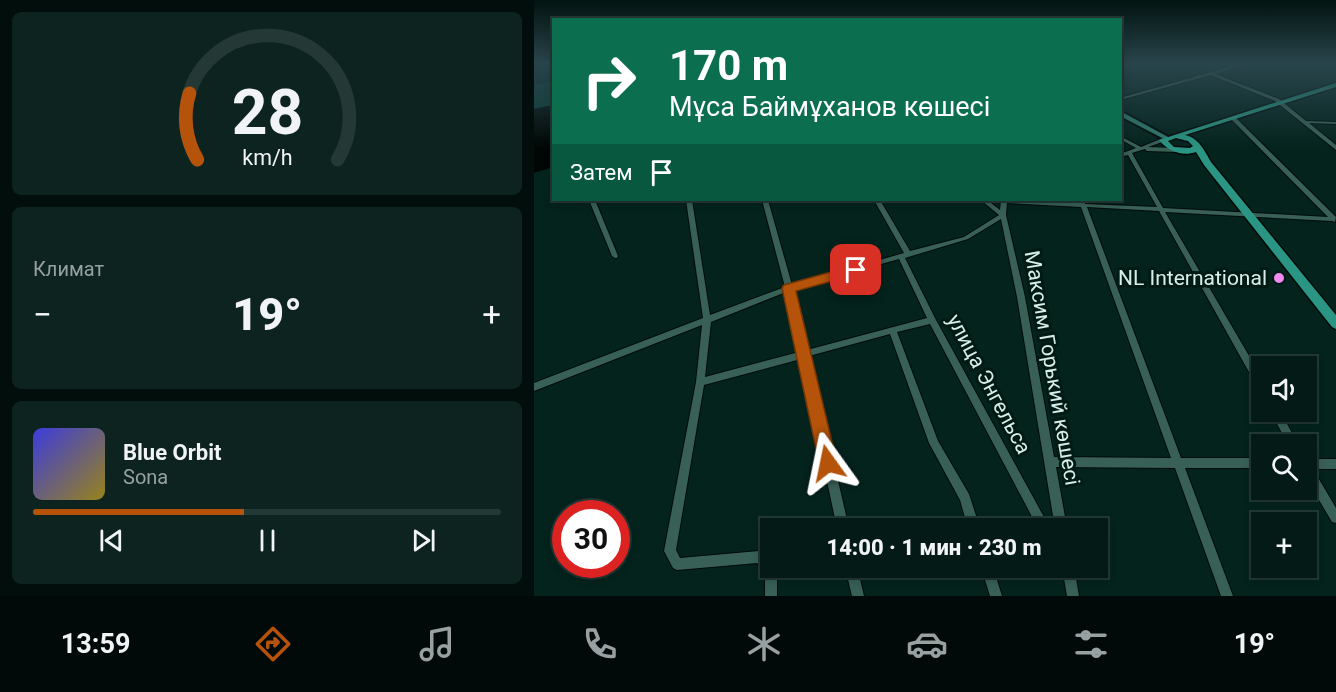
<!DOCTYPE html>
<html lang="ru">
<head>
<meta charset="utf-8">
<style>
	:root { --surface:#031a16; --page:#0d231f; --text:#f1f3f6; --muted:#97a1a1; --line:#243835; --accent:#b45309 }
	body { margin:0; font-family:Roboto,sans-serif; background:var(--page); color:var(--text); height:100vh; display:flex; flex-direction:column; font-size:22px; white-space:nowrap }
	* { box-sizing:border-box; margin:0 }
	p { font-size:20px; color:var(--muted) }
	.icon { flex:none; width:33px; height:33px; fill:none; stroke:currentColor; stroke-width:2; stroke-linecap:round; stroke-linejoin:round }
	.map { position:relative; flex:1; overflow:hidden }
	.panel { display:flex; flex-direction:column; gap:12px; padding:12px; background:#020e0c; width:534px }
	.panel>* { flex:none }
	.guide { position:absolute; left:18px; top:18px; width:570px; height:183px; border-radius:0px; box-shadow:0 3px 9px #0003,0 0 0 2px var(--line); background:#0b6e4f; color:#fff; overflow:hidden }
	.buttons { position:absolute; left:717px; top:356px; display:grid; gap:12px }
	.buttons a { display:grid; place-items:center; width:66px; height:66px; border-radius:0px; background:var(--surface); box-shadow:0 3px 9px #0003,0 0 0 2px var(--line); font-size:30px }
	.speed { position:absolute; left:18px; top:500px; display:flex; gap:12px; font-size:30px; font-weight:700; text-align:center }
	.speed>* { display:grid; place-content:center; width:78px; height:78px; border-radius:50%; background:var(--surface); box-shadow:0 3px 9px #0003,0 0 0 2px var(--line); line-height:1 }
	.speed .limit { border:9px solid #d22; background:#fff; color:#111 }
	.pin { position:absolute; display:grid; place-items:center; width:51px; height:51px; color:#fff; margin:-26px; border-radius:12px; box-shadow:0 3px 9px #0006 }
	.me { position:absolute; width:66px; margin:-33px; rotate:348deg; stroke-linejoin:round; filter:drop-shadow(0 0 4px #0008) }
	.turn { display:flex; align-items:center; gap:21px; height:126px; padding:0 18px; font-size:27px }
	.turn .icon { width:78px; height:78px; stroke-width:2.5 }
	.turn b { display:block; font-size:42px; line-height:51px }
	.then { display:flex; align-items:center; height:57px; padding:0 18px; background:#0003; gap:12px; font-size:22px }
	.big { font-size:45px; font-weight:800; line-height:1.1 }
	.panel .tile { flex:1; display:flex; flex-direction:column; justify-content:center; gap:9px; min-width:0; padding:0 21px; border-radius:9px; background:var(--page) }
	.panel .dial { align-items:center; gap:0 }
	.dial svg { height:156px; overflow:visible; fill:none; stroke:var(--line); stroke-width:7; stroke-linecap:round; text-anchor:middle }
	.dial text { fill:var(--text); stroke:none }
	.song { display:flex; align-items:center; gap:18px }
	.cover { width:72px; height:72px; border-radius:9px; background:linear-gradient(135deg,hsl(240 70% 55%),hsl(50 70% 35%)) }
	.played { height:6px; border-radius:3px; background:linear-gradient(90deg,var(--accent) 45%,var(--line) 45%) }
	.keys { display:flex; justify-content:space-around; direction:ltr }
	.heat { display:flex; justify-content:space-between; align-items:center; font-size:33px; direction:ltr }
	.trip { position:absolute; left:226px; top:518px; width:348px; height:60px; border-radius:0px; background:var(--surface); box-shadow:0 3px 9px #0003,0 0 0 2px var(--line); font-weight:800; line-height:60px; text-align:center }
	.dock { display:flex; height:96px; justify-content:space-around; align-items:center; background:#010a09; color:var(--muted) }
	.dock .icon { width:42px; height:42px }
	.dock .selected { color:var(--accent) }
	.dock b { font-size:27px; color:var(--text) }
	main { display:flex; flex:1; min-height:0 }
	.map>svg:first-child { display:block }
	.green { fill:#0a3c33 }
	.water { fill:#010705 }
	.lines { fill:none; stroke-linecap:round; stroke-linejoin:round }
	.minor-casing { stroke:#000b08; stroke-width:2 }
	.secondary-casing { stroke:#000b08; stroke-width:4 }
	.primary-casing { stroke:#000b08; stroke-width:3 }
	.minor { fill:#386057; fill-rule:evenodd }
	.secondary { fill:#317a6d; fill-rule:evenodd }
	.primary { fill:#2a9582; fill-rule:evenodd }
	.route { fill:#b45309; stroke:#753606; stroke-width:1.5 }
	.poi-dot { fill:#f28af2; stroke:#001a14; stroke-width:2 }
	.labels { text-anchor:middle; stroke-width:6; stroke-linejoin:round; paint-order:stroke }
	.poi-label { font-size:21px; fill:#d8eee8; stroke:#001a14; text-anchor:end }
	.street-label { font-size:21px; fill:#d8eee8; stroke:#001a14 }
</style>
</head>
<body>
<main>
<section class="panel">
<div class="tile dial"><svg viewBox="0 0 100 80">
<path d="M14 69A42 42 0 1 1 86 69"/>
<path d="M14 69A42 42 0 0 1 10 35" stroke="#b45309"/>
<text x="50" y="56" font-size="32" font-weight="700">28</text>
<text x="50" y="72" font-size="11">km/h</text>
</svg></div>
<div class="tile"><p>Климат</p>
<div class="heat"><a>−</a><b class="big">19°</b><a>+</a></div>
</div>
<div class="tile">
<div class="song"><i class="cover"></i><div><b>Blue Orbit</b><p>Sona</p></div></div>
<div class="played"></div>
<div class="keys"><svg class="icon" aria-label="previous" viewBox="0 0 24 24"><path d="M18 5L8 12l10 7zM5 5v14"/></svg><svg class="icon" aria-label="pause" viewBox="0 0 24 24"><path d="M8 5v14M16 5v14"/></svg><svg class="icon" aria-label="next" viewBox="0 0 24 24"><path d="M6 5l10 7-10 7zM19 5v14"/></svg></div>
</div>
</section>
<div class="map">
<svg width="802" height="596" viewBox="0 0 802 596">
	<rect width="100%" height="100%" fill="#04231d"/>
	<polygon class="green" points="19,81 19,105 0,109 0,85"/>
	<polygon class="water" points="19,105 19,167 0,173 0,109"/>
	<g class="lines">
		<g class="minor-casing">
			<g id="minor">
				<polygon points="705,64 713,64 681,74 745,99 772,121 802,122 802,124 775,123 802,145 802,150 741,101 677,75 586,100 586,98"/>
				<path d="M697,117H701L802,217L801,222L798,221L631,212L728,378V391L725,390L625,211L553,207L647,458H728V468H651L699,596H687L641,468L522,467L533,528H521L483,297L467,219L434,239L371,258L402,320L516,528H504L396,324L363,332L404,441L435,494L446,528H434L426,500L395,443L356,334L275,356L315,528H303L267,359L170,385L142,550L146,558L225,551L229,553L237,561V567H242L243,570V596H231V572L223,563L143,570L139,568L130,551L162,382L168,325L0,391V383L169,318L152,200H158L176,315L251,287L228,200H234L258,285L370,253L340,200H346L376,251L430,237L465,215L448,201L447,200H453L466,210L467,200L545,203L544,200H550L551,204L623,207L594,155L586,157V154L602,148L586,139V136L607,147L629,138L632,140L631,141L614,147L642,148L645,150L642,152L613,151L611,149L598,153L629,208L794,217L697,119ZM473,203L547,207L637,458L520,457L491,297L472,215ZM365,259L393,318L273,350L259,289ZM252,292L265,352L171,377L177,322Z"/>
				<polygon points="55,200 61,200 84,256 83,258 81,258 78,256"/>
				<polygon points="736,411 746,411 764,444 754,444"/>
				<polygon points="772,459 802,459 802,469 779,469 802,508 802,523 798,522 772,478"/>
				<polygon points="311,567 323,567 330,596 318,596"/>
				<polygon points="447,567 459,567 468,596 456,596"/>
				<polygon points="528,567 540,567 545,596 533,596"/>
			</g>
		</g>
		<g class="secondary-casing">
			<polygon id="secondary" points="586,111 636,138 637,139 632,140 586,116"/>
		</g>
		<g class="primary-casing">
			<path id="primary" d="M802,83V87L651,135C665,138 670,150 677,162L802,315V329L798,327L670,165L662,152C648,157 634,151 625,140ZM642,138L654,141L659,146L656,148L640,147L634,141Z"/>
		</g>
		<use href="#minor" class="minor"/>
		<use href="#secondary" class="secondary"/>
		<use href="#primary" class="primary"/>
	</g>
	<linearGradient id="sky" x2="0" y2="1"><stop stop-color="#021310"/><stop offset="0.43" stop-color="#29454c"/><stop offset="1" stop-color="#29454c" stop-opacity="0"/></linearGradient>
	<rect width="802" height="148" fill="url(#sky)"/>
	<polygon class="route" points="322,265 329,270 327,273 262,291 303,463 301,469 294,472 288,469 285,463 248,288 250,285"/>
	<circle class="poi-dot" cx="745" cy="278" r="6"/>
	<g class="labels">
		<g class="poi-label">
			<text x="733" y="285">NL International</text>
		</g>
		<g class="street-label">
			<text transform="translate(518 368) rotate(80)" y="7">Максим Горький көшесі</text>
			<text transform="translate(455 384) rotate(62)" y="7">улица Энгельса</text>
		</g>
	</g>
</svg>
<div class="buttons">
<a><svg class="icon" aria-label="sound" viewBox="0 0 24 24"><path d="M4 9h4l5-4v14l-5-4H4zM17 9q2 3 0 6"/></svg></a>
<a><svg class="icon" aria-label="search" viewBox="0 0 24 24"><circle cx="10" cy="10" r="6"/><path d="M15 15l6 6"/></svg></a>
<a>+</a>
</div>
<div class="speed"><div class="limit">30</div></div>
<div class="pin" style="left:322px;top:270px;background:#d93025"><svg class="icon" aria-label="arrive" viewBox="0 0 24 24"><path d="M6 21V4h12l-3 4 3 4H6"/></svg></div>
<svg class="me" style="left:294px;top:463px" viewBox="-20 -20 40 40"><path d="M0-17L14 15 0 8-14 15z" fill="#b45309" stroke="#fff" stroke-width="4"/></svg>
<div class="trip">14:00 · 1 мин · 230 m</div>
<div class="guide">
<div class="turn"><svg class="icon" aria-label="right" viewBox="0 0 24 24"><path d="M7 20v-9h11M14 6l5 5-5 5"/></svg><div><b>170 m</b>Мұса Баймұханов көшесі</div></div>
<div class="then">Затем<svg class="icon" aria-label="arrive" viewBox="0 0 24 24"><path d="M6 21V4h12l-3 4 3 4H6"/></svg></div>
</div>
</div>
</main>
<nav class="dock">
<b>13:59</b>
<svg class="icon selected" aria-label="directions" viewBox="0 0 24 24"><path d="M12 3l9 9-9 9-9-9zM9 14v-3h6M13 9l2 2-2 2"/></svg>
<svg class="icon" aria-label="music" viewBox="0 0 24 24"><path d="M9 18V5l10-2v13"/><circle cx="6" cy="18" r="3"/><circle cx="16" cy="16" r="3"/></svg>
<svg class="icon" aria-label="phone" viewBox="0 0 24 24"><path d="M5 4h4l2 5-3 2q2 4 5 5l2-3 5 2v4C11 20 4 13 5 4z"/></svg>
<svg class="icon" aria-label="climate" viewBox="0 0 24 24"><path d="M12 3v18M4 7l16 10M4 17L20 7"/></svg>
<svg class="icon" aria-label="car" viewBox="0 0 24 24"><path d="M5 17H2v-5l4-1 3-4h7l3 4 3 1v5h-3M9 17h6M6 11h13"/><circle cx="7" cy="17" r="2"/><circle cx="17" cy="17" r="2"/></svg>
<svg class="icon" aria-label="filters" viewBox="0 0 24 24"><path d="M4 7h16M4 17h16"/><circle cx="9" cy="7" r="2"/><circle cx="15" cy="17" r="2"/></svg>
<b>19°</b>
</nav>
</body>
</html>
